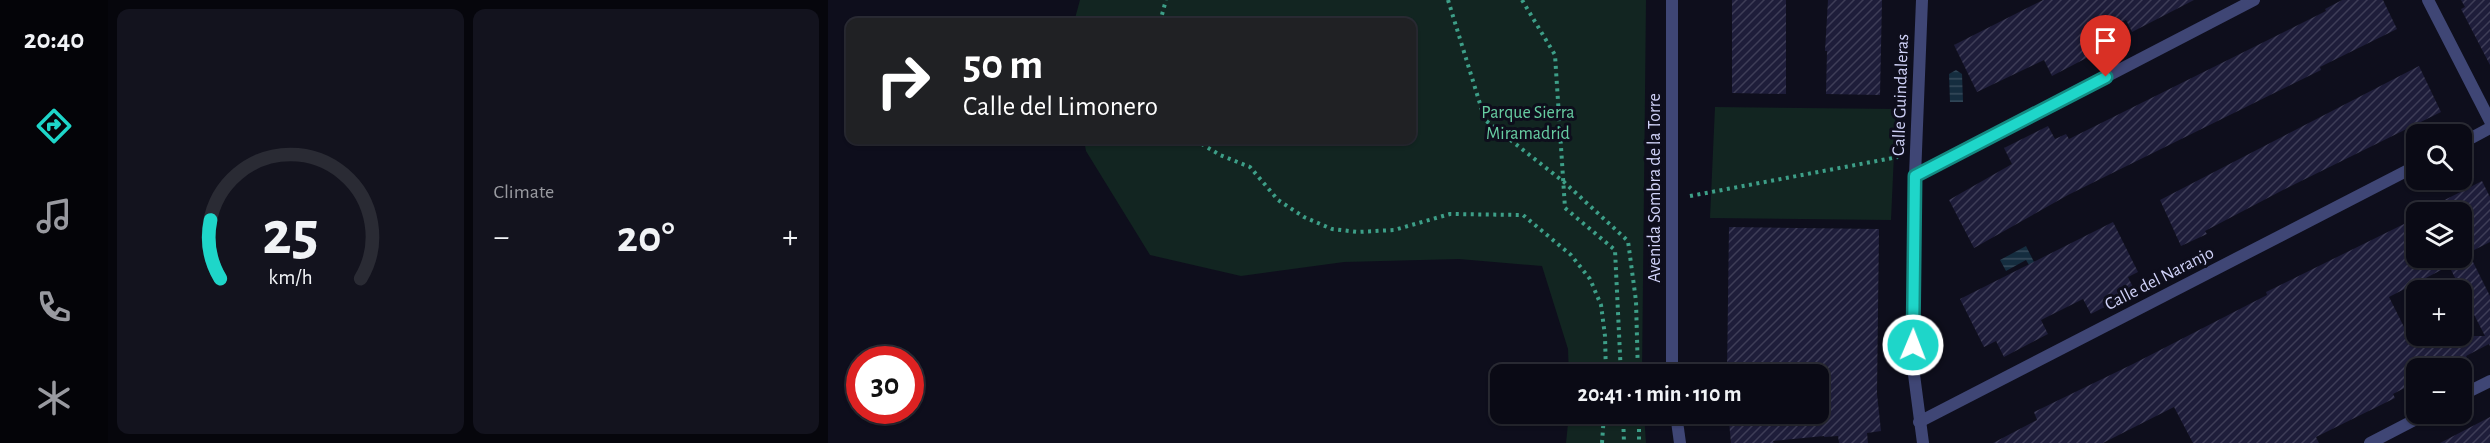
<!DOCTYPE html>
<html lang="en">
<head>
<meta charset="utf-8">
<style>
	:root { --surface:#0a0a15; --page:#13131e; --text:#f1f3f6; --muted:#999aa0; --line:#2a2b34; --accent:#1ed6c9 }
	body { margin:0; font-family:"Alegreya Sans",sans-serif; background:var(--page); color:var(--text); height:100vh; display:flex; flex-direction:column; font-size:22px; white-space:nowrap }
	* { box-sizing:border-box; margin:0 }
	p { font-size:20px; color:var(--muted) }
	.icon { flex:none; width:33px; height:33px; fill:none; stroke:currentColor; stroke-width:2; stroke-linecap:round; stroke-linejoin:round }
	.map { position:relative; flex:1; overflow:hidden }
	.sheet { display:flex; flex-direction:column; gap:9px; padding:9px; background:#06060c; width:720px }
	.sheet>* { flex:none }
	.guide { position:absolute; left:18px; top:18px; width:570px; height:126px; border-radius:12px; box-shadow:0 2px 4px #0004,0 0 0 2px var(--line); background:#202124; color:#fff; overflow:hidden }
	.controls { position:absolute; left:1578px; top:124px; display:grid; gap:12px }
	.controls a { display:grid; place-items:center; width:66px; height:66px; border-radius:12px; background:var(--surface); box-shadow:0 2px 4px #0004,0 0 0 2px var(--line); font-size:30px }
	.speed { position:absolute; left:18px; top:346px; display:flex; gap:12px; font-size:30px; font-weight:700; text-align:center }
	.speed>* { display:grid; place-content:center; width:78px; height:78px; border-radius:50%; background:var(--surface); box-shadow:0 2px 4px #0004,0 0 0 2px var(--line); line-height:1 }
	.speed .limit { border:9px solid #d22; background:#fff; color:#111 }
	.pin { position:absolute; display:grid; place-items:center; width:51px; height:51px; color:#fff; margin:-62px -26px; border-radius:50% 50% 50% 0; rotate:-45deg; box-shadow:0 0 6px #0007 }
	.pin .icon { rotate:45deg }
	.me { position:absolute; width:66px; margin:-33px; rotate:1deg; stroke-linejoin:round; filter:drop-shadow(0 0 4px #0008) }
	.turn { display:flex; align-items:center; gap:21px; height:126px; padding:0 18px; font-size:27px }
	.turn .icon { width:78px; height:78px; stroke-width:2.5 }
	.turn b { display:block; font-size:42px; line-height:51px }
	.big { font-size:45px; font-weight:700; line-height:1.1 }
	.sheet .widget { flex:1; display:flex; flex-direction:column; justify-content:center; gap:9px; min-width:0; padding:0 21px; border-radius:12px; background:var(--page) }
	.sheet .dial { align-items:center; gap:0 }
	.dial svg { height:156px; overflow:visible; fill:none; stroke:var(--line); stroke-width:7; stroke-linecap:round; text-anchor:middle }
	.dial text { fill:var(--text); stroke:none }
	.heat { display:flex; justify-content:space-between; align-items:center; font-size:33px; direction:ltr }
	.sheet .tiles { flex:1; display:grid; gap:9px; grid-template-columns:repeat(2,1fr) }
	.trip { position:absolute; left:662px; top:364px; width:339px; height:60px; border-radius:12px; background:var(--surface); box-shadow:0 2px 4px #0004,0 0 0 2px var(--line); font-weight:700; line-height:60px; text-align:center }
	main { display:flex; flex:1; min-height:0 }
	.dock { display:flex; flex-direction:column; width:108px; justify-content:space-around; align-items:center; background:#040408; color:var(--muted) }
	.dock .icon { width:42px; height:42px }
	.dock .active { color:var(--accent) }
	.dock b { font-size:27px; color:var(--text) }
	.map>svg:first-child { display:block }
	.green { fill:#122521 }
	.water { fill:url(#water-rules) }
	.building { fill:url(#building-hatch); fill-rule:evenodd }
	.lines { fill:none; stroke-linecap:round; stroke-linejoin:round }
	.path { stroke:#3d9f88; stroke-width:4; stroke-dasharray:3 4.5; stroke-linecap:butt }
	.street { stroke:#3f4675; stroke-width:12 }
	.route-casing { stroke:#148b83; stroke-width:15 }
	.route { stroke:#1ed6c9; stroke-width:10 }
	.labels { text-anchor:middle; stroke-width:6; stroke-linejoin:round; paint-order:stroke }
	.street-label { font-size:18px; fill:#d0d2f8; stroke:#0e0e1c }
	.park-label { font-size:18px; fill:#67cda2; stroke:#0e0e1c }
</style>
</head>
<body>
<main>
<nav class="dock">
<b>20:40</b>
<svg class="icon active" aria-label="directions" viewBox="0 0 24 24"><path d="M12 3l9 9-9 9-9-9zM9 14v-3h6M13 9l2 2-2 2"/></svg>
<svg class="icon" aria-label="music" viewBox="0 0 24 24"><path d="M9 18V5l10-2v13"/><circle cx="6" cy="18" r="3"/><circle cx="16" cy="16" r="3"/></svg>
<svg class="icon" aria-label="phone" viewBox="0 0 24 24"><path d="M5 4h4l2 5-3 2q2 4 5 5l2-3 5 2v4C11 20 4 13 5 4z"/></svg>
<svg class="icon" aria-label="climate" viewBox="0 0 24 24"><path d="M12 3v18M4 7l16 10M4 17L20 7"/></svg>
</nav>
<section class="sheet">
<div class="tiles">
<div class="widget dial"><svg viewBox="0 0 100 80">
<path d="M14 69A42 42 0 1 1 86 69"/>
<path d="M14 69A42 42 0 0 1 9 39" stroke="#1ed6c9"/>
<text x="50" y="56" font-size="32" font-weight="700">25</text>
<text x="50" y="72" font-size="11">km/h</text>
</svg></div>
<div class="widget"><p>Climate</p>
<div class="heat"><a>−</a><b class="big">20°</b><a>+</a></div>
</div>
</div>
</section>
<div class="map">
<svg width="1662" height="443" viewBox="0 0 1662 443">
	<defs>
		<pattern id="water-rules" width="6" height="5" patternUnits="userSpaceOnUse" patternTransform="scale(1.5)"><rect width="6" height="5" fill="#152d3f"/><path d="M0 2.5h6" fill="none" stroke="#364b5c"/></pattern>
		<pattern id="building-hatch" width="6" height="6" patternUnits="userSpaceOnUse" patternTransform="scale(1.5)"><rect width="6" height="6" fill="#1e1d3a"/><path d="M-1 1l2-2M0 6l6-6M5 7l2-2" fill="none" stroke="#3e3d57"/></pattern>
	</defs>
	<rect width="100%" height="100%" fill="#0e0e1c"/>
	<g class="green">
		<polygon points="252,0 818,0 814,375 741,375 740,349 714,266 631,259 516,262 413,276 322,255 258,151 256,140 584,140 584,22 246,22"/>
		<polygon points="887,107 1068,109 1063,220 882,218"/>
		<polygon points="741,414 816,414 818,443 738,443"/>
	</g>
	<g class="water">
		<polygon points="1128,70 1134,74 1135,102 1122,102 1121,74"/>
		<polygon points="1198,246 1206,262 1201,265 1198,260 1178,271 1172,260"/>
	</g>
	<g class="building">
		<polygon points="904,0 958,0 958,94 904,93"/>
		<polygon points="1000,0 1054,0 1052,95 998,94 999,51 997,51"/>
		<polygon points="1215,0 1366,0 1304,32 1298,20 1261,39 1268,53 1224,76 1216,60 1149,92 1126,45"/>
		<polygon points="1514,0 1555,0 1569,29 1492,67 1493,70 1240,195 1146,248 1121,200 1184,164 1176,148 1220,126 1227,139 1238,134 1241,139 1498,11 1497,9"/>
		<polygon points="1633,0 1662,0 1662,65 1633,9 1637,7"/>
		<polygon points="1591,66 1613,112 1455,190 1377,231 1379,234 1353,246 1332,200"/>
		<polygon points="1654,181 1662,197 1662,242 1634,256 1634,213 1591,213"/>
		<polygon points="1285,222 1310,272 1300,277 1307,291 1263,314 1255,299 1213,320 1220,334 1176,357 1168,341 1156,347 1132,299"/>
		<path d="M1576,224L1588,249V258H1643L1662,296V346L1661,344L1638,356L1639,358L1617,369H1588V382L1565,394L1567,398L1488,437L1491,443H1365L1346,407L1275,443H1165L1209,420L1206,412L1305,364L1439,295L1438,292ZM1621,266L1657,336H1587L1582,339L1561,297Z"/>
		<polygon points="901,227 1051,229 1049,394 1053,431 1039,433 1040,443 1011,443 1010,436 996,437 996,436 945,441 946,443 903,443 901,422 991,413 991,375 899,375"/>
		<polygon points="1662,417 1662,443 1612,443"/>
	</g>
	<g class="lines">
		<g class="path">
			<polyline points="620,0 657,120 736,182 800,241 808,301 810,375"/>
			<polyline points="694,0 727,55 737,208 787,250 793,375"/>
			<polyline points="332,22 338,0"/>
			<polyline points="367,140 392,155 422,167 450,200 476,217 504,229 530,232 566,230 622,214 695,215 743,255 762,279 773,305 777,336 778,375"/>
			<polyline points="862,196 1070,157"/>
			<polyline points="795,414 796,443"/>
			<polyline points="811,414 811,443"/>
			<polyline points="774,443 776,414"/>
		</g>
		<g class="street">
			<polyline points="844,0 844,375"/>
			<polyline points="1094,0 1087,176 1085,367 1095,443"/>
			<polyline points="1600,0 1662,121"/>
			<polyline points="1634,143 1662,128"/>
			<polyline points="1087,176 1426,0"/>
			<polyline points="1634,395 1662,381"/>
			<polyline points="848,414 852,443"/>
			<polyline points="1091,422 1588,166"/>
			<polyline points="1542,443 1598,414"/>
		</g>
	</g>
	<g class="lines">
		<g class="route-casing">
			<polyline id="route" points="1085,345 1087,176 1278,77"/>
		</g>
		<use href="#route" class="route"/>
	</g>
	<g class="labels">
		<g class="street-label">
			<text transform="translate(1072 95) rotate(-88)" y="6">Calle Guindaleras</text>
			<text transform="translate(826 188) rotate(-90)" y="6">Avenida Sombra de la Torre</text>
			<text transform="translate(1331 278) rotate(-27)" y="6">Calle del Naranjo</text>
		</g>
		<g class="park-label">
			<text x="700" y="118">Parque Sierra<tspan x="700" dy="21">Miramadrid</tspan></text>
		</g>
	</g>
</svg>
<div class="controls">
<a><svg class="icon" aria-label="search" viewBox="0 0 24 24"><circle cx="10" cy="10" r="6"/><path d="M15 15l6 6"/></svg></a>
<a><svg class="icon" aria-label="layers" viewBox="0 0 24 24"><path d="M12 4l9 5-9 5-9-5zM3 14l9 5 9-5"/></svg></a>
<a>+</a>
<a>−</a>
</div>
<div class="speed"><div class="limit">30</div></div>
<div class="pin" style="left:1278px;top:77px;background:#d93025"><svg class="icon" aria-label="arrive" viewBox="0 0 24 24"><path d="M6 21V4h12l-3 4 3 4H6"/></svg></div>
<svg class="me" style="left:1085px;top:345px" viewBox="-20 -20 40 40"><circle r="17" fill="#1ed6c9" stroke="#fff" stroke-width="3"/><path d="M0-11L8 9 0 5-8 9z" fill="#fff"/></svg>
<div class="trip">20:41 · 1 min · 110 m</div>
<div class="guide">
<div class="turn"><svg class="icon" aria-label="right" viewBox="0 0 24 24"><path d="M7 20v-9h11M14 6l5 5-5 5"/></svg><div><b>50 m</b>Calle del Limonero</div></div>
</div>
</div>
</main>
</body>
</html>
